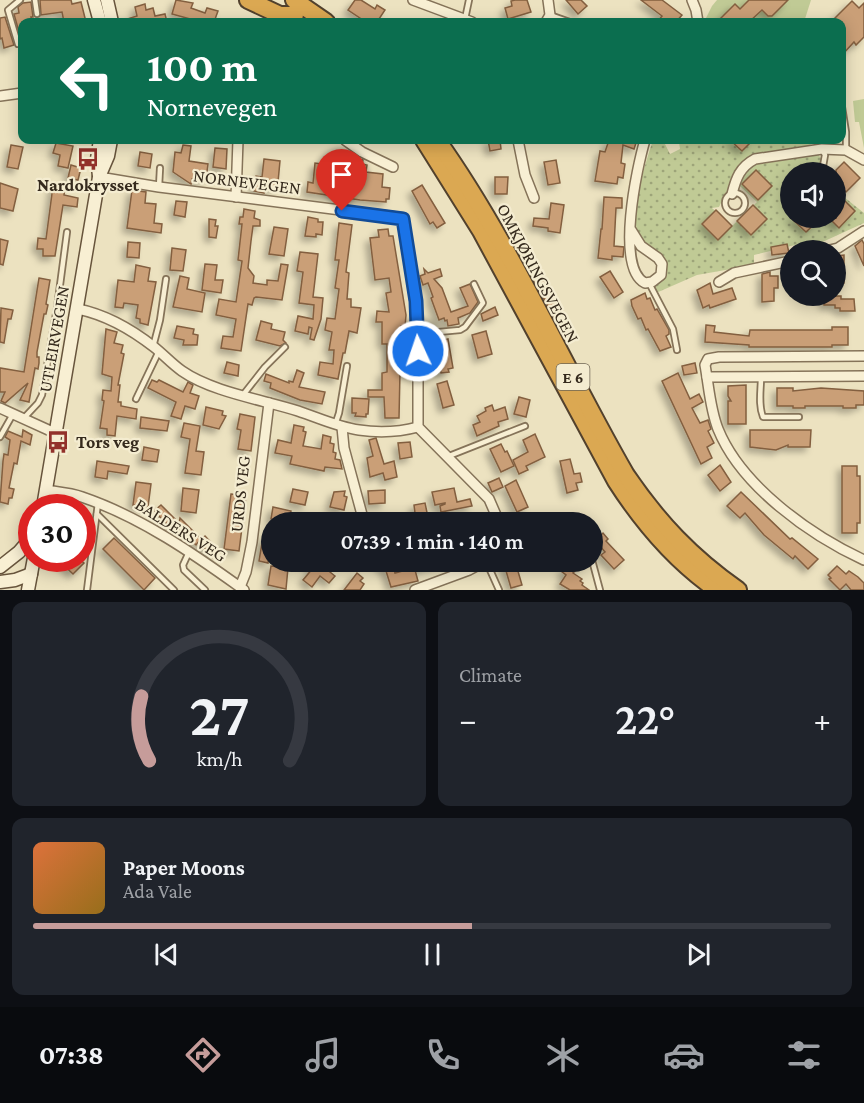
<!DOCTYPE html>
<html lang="en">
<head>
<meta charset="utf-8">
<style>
	:root { --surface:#171b24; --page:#20242c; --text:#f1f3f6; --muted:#9ea1a6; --line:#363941; --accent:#c69c9a }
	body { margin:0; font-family:"Crimson Pro",serif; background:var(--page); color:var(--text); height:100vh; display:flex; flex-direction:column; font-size:22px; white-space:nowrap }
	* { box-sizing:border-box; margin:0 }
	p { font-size:20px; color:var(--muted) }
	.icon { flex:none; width:33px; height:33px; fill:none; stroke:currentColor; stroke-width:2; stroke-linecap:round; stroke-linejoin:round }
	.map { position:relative; height:590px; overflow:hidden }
	.side { display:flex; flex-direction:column; gap:12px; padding:12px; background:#0d0f14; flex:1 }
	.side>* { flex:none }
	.top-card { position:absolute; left:18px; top:18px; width:828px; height:126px; border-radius:12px; box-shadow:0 3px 15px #0003; background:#0b6e4f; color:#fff; overflow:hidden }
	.tools { position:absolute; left:780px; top:162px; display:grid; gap:12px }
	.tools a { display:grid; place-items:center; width:66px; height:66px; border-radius:50%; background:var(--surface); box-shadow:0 3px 15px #0003; font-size:30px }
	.speed { position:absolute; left:18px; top:494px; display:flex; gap:12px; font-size:30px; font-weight:700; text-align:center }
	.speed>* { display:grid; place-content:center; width:78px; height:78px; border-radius:50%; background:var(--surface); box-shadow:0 3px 15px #0003; line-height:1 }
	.speed .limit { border:9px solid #d22; background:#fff; color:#111 }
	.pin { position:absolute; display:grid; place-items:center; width:51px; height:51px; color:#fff; margin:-62px -26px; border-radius:50% 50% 50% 0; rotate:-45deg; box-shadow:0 0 6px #0007 }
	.pin .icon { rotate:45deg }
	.me { position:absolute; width:66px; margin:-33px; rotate:357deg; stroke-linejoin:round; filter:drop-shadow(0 0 4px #0008) }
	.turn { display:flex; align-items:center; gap:21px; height:126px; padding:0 30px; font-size:27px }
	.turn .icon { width:78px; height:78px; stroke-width:2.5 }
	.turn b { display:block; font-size:42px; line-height:51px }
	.big { font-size:45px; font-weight:600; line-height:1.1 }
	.side .tile { flex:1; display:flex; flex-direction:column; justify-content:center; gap:9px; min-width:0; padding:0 21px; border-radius:12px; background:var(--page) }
	.side .dial { align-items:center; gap:0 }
	.dial svg { height:156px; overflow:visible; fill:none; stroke:var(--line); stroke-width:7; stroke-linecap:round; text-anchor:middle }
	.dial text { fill:var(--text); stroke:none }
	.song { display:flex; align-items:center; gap:18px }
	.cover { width:72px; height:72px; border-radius:9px; background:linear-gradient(135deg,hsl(20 70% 55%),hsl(40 70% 35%)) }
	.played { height:6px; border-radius:3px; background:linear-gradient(90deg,var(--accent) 55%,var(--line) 55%) }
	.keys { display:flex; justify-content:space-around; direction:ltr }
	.heat { display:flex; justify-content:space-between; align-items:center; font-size:33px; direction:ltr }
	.side .tiles { flex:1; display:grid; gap:12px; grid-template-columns:1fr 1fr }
	.tile:last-child { grid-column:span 2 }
	.trip { position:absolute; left:261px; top:512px; width:342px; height:60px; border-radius:30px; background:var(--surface); box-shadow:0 3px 15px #0003; font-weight:600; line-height:60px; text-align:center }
	.dock { display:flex; height:96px; justify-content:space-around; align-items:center; background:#090b0e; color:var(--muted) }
	.dock .icon { width:42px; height:42px }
	.dock .selected { color:var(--accent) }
	.dock b { font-size:27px; color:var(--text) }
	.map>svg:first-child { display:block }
	.grass { fill:url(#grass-dots) }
	.park { fill:#c0ca95 }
	.building { fill:#ca9f77; stroke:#835f3f; stroke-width:1.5; filter:url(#shadow) }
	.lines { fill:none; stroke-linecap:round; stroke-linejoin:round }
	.lane-casing { stroke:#857359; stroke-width:8 }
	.street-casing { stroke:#857359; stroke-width:12 }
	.secondary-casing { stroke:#67543c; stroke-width:15 }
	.highway-casing { stroke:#52412d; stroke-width:20 }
	.lane { stroke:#f8efd3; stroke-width:4.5 }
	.street { stroke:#f8efd3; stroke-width:9 }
	.secondary { stroke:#f8efd3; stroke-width:12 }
	.highway { stroke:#dba852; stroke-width:16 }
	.route-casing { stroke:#114b97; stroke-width:15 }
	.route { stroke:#1a73e8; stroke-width:10 }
	.labels { text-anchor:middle; stroke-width:4.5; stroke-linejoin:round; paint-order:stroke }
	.shield { fill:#f4ecd0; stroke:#6e6453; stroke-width:1.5 }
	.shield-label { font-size:16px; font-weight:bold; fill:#352a1d }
	.street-label { font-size:18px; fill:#352a1d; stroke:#f4ecd0 }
	.poi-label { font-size:18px; font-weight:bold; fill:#352a1d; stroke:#f4ecd0 }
</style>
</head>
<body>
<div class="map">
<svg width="864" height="590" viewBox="0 0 864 590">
	<defs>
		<pattern id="grass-dots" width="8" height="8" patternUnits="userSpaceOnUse" patternTransform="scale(1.5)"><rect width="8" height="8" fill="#c0ca95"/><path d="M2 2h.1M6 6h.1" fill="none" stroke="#9da479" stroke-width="1.8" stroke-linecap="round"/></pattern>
		<filter id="shadow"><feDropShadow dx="-4.5" dy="4.5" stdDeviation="3" flood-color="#0004"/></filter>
	</defs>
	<rect width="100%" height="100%" fill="#ece2c0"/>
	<path class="grass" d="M653,140H663L670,154L680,149L679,142L682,140H811L812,143L809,146L786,149L738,168L719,207L712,208L732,226L757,202L740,186C740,182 740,179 741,176C748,156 800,156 818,154L822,160L818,172H790V218H836V204L844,197L864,213V223L805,250H798L795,245L754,255V265L697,275L656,293L655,287L667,275C669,253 648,252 639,236C628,215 646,162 653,140Z"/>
	<g class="park">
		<polygon points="717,0 811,0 804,22 704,22 712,6"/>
		<polygon points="864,99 864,148 859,122 855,122 853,101"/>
	</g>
	<g class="building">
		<polygon points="40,0 71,0 72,4 81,2 86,22 64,22 62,12 41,15"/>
		<polygon points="176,0 193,3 191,8 205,13 207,8 218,11 214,22 201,22 172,14"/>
		<polygon points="355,0 361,0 375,9 377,5 385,10 377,22 366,22 348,10"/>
		<polygon points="515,0 527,0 531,12 508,19 505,8 512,6 511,1"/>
		<polygon points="566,0 581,0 587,6 578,14"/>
		<polygon points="641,0 662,0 682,15 676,22 657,22 662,16"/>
		<polygon points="749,0 788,0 772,16 768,16 762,10 749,22 717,22 735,4 740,9"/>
		<polygon points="852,1 859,8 864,3 864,37 856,45 854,42 842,55 842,22 831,22"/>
		<polygon points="31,2 33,17 31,17 32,22 22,22 22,43 14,14 19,13 18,7 23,3"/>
		<polygon points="145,4 146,10 153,8 155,16 165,14 167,22 124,22 124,20 137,16 135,7"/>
		<polygon points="5,17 14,45 4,48 2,38 0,39 0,18"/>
		<polygon points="488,140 500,140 501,149 490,151"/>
		<polygon points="609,140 637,140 634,149 623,145 621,163 625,164 623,178 618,177 617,184 595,181 600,151 605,152"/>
		<polygon points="730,140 753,140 742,151"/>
		<polygon points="56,143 73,146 68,168 58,166 60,155 53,153"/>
		<polygon points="11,145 23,147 18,169 7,167"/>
		<polygon points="183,145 191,146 189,161 208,164 206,179 192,179 191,184 173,172 175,152 181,153"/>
		<polygon points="215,148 227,149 226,169 213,167"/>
		<polygon points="140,152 152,154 150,168 138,166"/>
		<polygon points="344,154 352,154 352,157 363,160 362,164 367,165 366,172 383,174 382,187 390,188 389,199 386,199 386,202 360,200 307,192 308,182 313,183 315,163 330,165 328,182 344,184 346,168 337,167 338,155 344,156"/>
		<polygon points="264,159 280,161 278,182 276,188 264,186 264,193 254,191 256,176 262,177"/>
		<polygon points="556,160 560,183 548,185 544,162"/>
		<polygon points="844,162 860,178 846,192 836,182 836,170"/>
		<polygon points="71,165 81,168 78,180 68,178"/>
		<polygon points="756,170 772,186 758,200 742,184"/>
		<polygon points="495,177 508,177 507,194 495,194"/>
		<polygon points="0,183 18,189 13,211 0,208"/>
		<polygon points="422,185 445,223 437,228 433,222 430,224 412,191"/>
		<polygon points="53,186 65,188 64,195 78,198 77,207 63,205 55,256 43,256 43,249 37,249 38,238 46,239"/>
		<polygon points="132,190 146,192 145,203 156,204 154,223 162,224 161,233 127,228"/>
		<polygon points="604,197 622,198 622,208 616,208 614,246 624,247 623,257 612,256 612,260 598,258 601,229 602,229"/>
		<polygon points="841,197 855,211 839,228 829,218 836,218 836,203"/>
		<polygon points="176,201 187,202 185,217 174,215"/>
		<polygon points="551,203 564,205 560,233 548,231 548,228 533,226 534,218 549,219"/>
		<polygon points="753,205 767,219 751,235 737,221"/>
		<polygon points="244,209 255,211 254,218 260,220 260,226 253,226 251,241 248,268 254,276 253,283 267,285 267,280 278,281 281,264 288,265 282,300 256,297 254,298 252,305 248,304 241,351 221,348 223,336 233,337 236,319 216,315 219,299 236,302 242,261 238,260 242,224 239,224 240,217 243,217"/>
		<polygon points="716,210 732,226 718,240 702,224"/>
		<polygon points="308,217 318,219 318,222 323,222 322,235 316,234 316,237 305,236"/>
		<polygon points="791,218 821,218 806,232"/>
		<polygon points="209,219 216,220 215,226 218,226 216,238 209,237"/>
		<polygon points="339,223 352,225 346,272 349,273 347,299 351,299 351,307 361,308 357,333 349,331 345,353 343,353 338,379 318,375 320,362 333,364 334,350 329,350 332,332 325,330 327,318 335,319 339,289 335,288 339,260 335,260"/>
		<polygon points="274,227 288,229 284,256 269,254"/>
		<polygon points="388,229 389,236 393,236 406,315 405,327 401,326 398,360 411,362 411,372 400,372 399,418 385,418 384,397 368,397 368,390 382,390 382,373 387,372 387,344 382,344 382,322 376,322 377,311 389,312 386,293 391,292 389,278 375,280 370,238 379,237 378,230"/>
		<polygon points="0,239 8,241 3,265 0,264"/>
		<polygon points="862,240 864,244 864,266 855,246"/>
		<polygon points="128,242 140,243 139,258 127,257"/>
		<polygon points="787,244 789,253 772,255 771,247"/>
		<polygon points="172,248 186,250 183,271 170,270"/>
		<polygon points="300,252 318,254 313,297 323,298 321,319 314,340 310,339 312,328 309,327 308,334 295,331 298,316 313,319 314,305 299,303 303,272 297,271"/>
		<polygon points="844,255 844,283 836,283 836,256"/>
		<polygon points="205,264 217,265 215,280 223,280 221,293 202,290"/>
		<polygon points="136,265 150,268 148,281 156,282 148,325 140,323 140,319 136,318 138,305 124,303 123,308 115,307 118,280 134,282"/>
		<polygon points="424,269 428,273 440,269 442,276 434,279 442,288 451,312 468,306 460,288 470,284 478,302 470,313 458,318 459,324 448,326 447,320 445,321 444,318 439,320 431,298 433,297 428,283 423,285 420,276 425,274"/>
		<polygon points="610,271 623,292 614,298 600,277"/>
		<polygon points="770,272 770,276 778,276 778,288 774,288 774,301 762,302 762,274"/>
		<polygon points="180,276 189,278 187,289 205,293 202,312 173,307"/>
		<polygon points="545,277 563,312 554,317 535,282"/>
		<polygon points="39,278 50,280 46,304 48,305 46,314 44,314 37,352 37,357 39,357 39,363 38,369 35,368 29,402 20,400 28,383 5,403 1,401 5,392 0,392 0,368 24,372"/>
		<polygon points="710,283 713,294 732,288 736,299 710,308 709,305 703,308 697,290"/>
		<polygon points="645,293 647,299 650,298 655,310 657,309 669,330 669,334 666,336 671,347 660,351 648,329 646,330 641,318 638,319 632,306 631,300"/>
		<polygon points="824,296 841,296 841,299 854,299 855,311 840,311 840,308 835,308 835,305 824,305"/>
		<polygon points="495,307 498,315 483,321 481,314"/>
		<polygon points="1,308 13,310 11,319 8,319 4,343 0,342"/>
		<polygon points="261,321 272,324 271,329 285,332 283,340 286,343 280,346 256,340"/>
		<polygon points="706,325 715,326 714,332 749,336 750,330 832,330 832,327 848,327 848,345 832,345 832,347 749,347 749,345 705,342"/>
		<polygon points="177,326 194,329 193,334 198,335 197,345 183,345 184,340 174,338"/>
		<polygon points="106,329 117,332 114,343 123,345 121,353 124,354 118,385 120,385 118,402 121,402 121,406 137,409 136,419 117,416 115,436 107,435 107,429 100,428 104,401 102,400 103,390 111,391 112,377 102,374"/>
		<polygon points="486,331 492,354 478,358 472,335"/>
		<polygon points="448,339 453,368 448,369 449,372 441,373 435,342"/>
		<polygon points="227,362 239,365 238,376 224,373"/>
		<polygon points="695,363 697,373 684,375 682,366"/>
		<polygon points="297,370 304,373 299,387 325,392 322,404 300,400 270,388 271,383 264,381 266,374 289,383 289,381 293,382"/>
		<polygon points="678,373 690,399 699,394 703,402 692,408 700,423 708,420 711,429 708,431 714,443 707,447 712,458 701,464 662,381"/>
		<polygon points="152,380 157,382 159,380 183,392 188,382 193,385 190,393 199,396 195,409 185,406 181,419 171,416 176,402 148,388"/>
		<polygon points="447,381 454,405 443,408 437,384"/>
		<polygon points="746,385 746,424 728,424 728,401 731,401 728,396 728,386"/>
		<polygon points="777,388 793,388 793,391 821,388 864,391 864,405 856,405 856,408 843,408 843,406 805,406 805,408 793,408 793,406 777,406"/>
		<polygon points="519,397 530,400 526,417 514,414"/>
		<polygon points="352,398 369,399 368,414 366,414 366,417 355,416 356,413 352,413"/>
		<polygon points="492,405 494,411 505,407 508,419 498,422 499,426 477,436 473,425 480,422 477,416 486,411 485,408"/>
		<polygon points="206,407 223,411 222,415 226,416 219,429 203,425"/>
		<polygon points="240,414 255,417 251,451 238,449 241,430 237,429"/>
		<polygon points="141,417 169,421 167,431 140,428"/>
		<polygon points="184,423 200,426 196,451 204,452 201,475 185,473 190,439 181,437"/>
		<polygon points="294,425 304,427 303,431 306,432 303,446 321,449 323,435 331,437 330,443 334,444 333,452 336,453 335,459 340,460 342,469 325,467 324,471 290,464 292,456 275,453 278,440 291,443"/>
		<polygon points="23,430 32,435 30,445 21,441 17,464 14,463 9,488 14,489 12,498 9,498 8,504 0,502 3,461 4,454 8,455 10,440 5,437 8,431 22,437"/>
		<polygon points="750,430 811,430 810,447 788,447 788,445 776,450 750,447"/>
		<polygon points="535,434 545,457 526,466 528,470 519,474 513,460 528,452 523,440"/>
		<polygon points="376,438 384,464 394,461 397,477 385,480 383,473 370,477 367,458 373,456 369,440"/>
		<polygon points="410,442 412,457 400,459 398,443"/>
		<polygon points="501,444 505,452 507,451 514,466 501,472 490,449"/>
		<polygon points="144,447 159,450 157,462 142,460"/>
		<polygon points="570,459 574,474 580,473 582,482 576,483 578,490 567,493 560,461"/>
		<polygon points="97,461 129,466 127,474 108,471 107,479 95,477"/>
		<polygon points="720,465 731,482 720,491 708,475"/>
		<polygon points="842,466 857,466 857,476 860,476 860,523 857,523 857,533 842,533"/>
		<polygon points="499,478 503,487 492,492 488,483"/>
		<polygon points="516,480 528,507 517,512 505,486"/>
		<polygon points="136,482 151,484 148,507 133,505"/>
		<polygon points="183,488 199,490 196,513 181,511"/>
		<polygon points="454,488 457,502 470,499 472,506 441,512 440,506 445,504 445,503 435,505 432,492"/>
		<polygon points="293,489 308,492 305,505 290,502"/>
		<polygon points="385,490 385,503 369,504 368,491"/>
		<polygon points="345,491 344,496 347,497 344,510 330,507 334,492"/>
		<polygon points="741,492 790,539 792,538 818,559 808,569 795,556 793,559 764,535 745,513 740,518 727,506"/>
		<polygon points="231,494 246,496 239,551 224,549"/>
		<polygon points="425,503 429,522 408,522 407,515 415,513 414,505"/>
		<polygon points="161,505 175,519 168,525 154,511"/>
		<polygon points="273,507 291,511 289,520 286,522 276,522 277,520 271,519"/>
		<polygon points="180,518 201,539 196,545 178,528"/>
		<polygon points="592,525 601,535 603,533 608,539 606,541 624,560 614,569 601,555 605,552 592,537"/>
		<polygon points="205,536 218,550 212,556 199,542"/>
		<polygon points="263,537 271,539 268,563 259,561"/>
		<polygon points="114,538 155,578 144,590 103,549"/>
		<polygon points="56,558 78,558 84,563 73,574"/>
		<polygon points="304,561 316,561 335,576 329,583 320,576 312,587 303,580 313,568"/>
		<polygon points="375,561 392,561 395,573 410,569 408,561 440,561 441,563 415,570 418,581 391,587 386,571"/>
		<polygon points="515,561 522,585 511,588 504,564"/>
		<polygon points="578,561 585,561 573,573 582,579 580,581 583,583 582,585 589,590 570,590 560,584 566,575 561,571"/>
		<polygon points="271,566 288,568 286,589 268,585"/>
		<polygon points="837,566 846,574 849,571 858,577 864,583 864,590 851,590 846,584 840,590 829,579 831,578 828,575"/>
		<polygon points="357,573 363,578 360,581 364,584 360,590 344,590"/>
	</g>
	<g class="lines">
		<g class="lane-casing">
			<g id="lane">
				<polyline points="35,0 37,14"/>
				<polyline points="550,15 570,22"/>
				<polyline points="465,19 469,0"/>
				<polyline points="18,44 8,10 20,0"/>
				<polyline points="842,107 846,132 846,150"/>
				<polyline points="822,172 825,155 822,149"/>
				<polyline points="159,187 160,168"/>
				<circle cx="735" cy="203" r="10"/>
				<polyline points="649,283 673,329 677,350"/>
				<polyline points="417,334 460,330 465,327 483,303 474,284"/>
				<polyline points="153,347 160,320 166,279"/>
				<path d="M761,377C761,390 758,405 763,417H799"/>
				<polyline points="243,395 265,367 285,347"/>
				<polyline points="136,399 159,351"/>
				<polyline points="23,419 38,403 42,395 57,308 67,232"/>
				<polyline points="335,425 339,413 347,366"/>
				<polyline points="0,437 13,414"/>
				<polyline points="449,456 525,426"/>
				<polyline points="97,514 174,590"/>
				<polyline points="189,552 183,565 184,570 205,590"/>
				<polyline points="592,560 600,590"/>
				<polyline points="486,561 499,590"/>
				<polyline points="87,590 98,503"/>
			</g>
		</g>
		<g class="street-casing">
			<g id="street">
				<polyline points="413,0 472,22"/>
				<polyline points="692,0 696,10 698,22"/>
				<polyline points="546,22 550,15 548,0"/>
				<polyline points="0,96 22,93"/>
				<polyline points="345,140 362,152 393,167"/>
				<polyline points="518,140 525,175 534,198"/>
				<polyline points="99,177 159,187 403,218 415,301 418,351 418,427 489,499 499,522"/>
				<path d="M732,194C736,178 740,167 755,159L822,149L846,150L864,160"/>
				<polyline points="236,197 238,140"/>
				<path d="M631,230L641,246L658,258L662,264L661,275L652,282L645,283C615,268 637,167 645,140"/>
				<polyline points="830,250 838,248 864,231"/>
				<polyline points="719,282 734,273 790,261"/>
				<path d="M78,309C107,315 131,329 154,347C164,355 172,364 182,371C212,392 264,400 298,411C319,418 338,427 359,430C379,433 399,432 418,427"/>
				<path d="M864,356L719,357L708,359L705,365C709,387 710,409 718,429C741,486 810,535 864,560"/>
				<polyline points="707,377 864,376"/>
				<polyline points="0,408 55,433"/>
				<polyline points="342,427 344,448 364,522"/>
				<path d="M45,490C58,492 71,493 82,497C141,517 194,554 244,590"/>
				<polyline points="240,587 246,572 252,542 269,403"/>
				<polyline points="415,590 469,570 486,561"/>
			</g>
		</g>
		<g class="secondary-casing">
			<g id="secondary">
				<polyline points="94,0 100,22"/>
				<polyline points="107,0 112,22"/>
				<polyline points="99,176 97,159 100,140"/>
				<polyline points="43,507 99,177 108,156 111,140"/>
				<polyline points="0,567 19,552 32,537"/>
				<polyline points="0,582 15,580 31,574"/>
				<polyline points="28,590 34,558"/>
			</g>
		</g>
		<g class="highway-casing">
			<g id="highway">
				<polyline points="248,0 280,15 295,15"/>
				<polyline points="294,0 326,22"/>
				<path d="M424,140L481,231L616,481C643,523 675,561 717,590"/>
				<path d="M437,140C511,244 562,364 626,475C658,522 691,557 738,590"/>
			</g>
		</g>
		<use href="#lane" class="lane"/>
		<use href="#street" class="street"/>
		<use href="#secondary" class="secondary"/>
		<use href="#highway" class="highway"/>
	</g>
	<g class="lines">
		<g class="route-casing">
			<polyline id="route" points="342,211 403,219 416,301 418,351"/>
		</g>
		<use href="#route" class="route"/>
	</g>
	<defs>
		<g id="bus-bare" transform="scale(1.8)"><path d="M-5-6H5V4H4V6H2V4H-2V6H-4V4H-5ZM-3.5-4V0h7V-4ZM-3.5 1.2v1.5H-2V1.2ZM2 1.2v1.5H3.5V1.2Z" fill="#92312a" stroke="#f4ecd0" stroke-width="2.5" paint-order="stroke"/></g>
	</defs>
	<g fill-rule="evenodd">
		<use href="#bus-bare" x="88" y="159"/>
		<use href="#bus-bare" x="58" y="442"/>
	</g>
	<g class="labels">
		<rect class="shield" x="556.5" y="364" width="33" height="26" rx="4.5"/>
		<g class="shield-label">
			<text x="573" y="383">E 6</text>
		</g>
		<g class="street-label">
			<text transform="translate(247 182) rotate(7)" y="6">NORNEVEGEN</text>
			<text transform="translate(538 273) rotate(62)" y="6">OMKJØRINGSVEGEN</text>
			<text transform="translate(54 339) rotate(-80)" y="6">UTLEIRVEGEN</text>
			<text transform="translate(240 494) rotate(-84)" y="6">URDS VEG</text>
			<text transform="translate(181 530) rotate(32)" y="6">BALDERS VEG</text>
		</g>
		<g class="poi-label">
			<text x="88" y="191">Nardokrysset</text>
			<text x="76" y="448" text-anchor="start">Tors veg</text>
		</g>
	</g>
</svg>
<div class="tools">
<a><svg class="icon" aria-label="sound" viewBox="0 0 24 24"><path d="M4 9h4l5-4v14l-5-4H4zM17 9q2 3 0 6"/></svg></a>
<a><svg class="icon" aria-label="search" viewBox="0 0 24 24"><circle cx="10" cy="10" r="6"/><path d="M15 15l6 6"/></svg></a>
</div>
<div class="speed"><div class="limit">30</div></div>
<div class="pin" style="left:342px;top:211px;background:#d93025"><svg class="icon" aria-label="arrive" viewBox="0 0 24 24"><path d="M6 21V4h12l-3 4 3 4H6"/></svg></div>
<svg class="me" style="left:418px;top:351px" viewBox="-20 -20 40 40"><circle r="17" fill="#1a73e8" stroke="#fff" stroke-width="3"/><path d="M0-11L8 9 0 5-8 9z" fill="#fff"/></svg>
<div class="trip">07:39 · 1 min · 140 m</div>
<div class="top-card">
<div class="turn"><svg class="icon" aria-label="left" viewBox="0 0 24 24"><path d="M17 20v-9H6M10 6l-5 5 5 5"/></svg><div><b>100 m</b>Nornevegen</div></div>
</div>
</div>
<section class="side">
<div class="tiles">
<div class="tile dial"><svg viewBox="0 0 100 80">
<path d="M14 69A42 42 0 1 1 86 69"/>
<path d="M14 69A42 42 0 0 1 10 36" stroke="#c69c9a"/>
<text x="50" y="56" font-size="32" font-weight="700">27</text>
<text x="50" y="72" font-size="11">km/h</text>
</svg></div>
<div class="tile"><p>Climate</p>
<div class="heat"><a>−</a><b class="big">22°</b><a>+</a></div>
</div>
<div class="tile">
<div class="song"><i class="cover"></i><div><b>Paper Moons</b><p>Ada Vale</p></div></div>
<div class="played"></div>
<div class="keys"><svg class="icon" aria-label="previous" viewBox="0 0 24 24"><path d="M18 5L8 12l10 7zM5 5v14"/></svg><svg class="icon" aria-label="pause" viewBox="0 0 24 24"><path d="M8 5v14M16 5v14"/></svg><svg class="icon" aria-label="next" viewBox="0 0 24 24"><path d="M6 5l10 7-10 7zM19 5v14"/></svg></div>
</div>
</div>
</section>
<nav class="dock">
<b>07:38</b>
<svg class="icon selected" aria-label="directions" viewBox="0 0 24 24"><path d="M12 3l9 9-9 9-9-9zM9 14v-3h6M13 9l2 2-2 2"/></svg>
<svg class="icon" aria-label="music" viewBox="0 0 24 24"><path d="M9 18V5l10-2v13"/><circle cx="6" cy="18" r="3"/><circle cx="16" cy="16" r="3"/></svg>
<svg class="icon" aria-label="phone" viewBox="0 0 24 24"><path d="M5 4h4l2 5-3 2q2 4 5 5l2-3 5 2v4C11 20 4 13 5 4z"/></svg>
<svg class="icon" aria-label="climate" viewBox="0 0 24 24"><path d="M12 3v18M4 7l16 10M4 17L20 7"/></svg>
<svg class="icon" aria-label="car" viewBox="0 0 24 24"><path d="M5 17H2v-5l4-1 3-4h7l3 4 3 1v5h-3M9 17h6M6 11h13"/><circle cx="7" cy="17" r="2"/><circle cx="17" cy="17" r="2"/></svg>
<svg class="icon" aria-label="filters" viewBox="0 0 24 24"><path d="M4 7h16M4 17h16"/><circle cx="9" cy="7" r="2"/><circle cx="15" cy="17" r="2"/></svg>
</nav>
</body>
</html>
